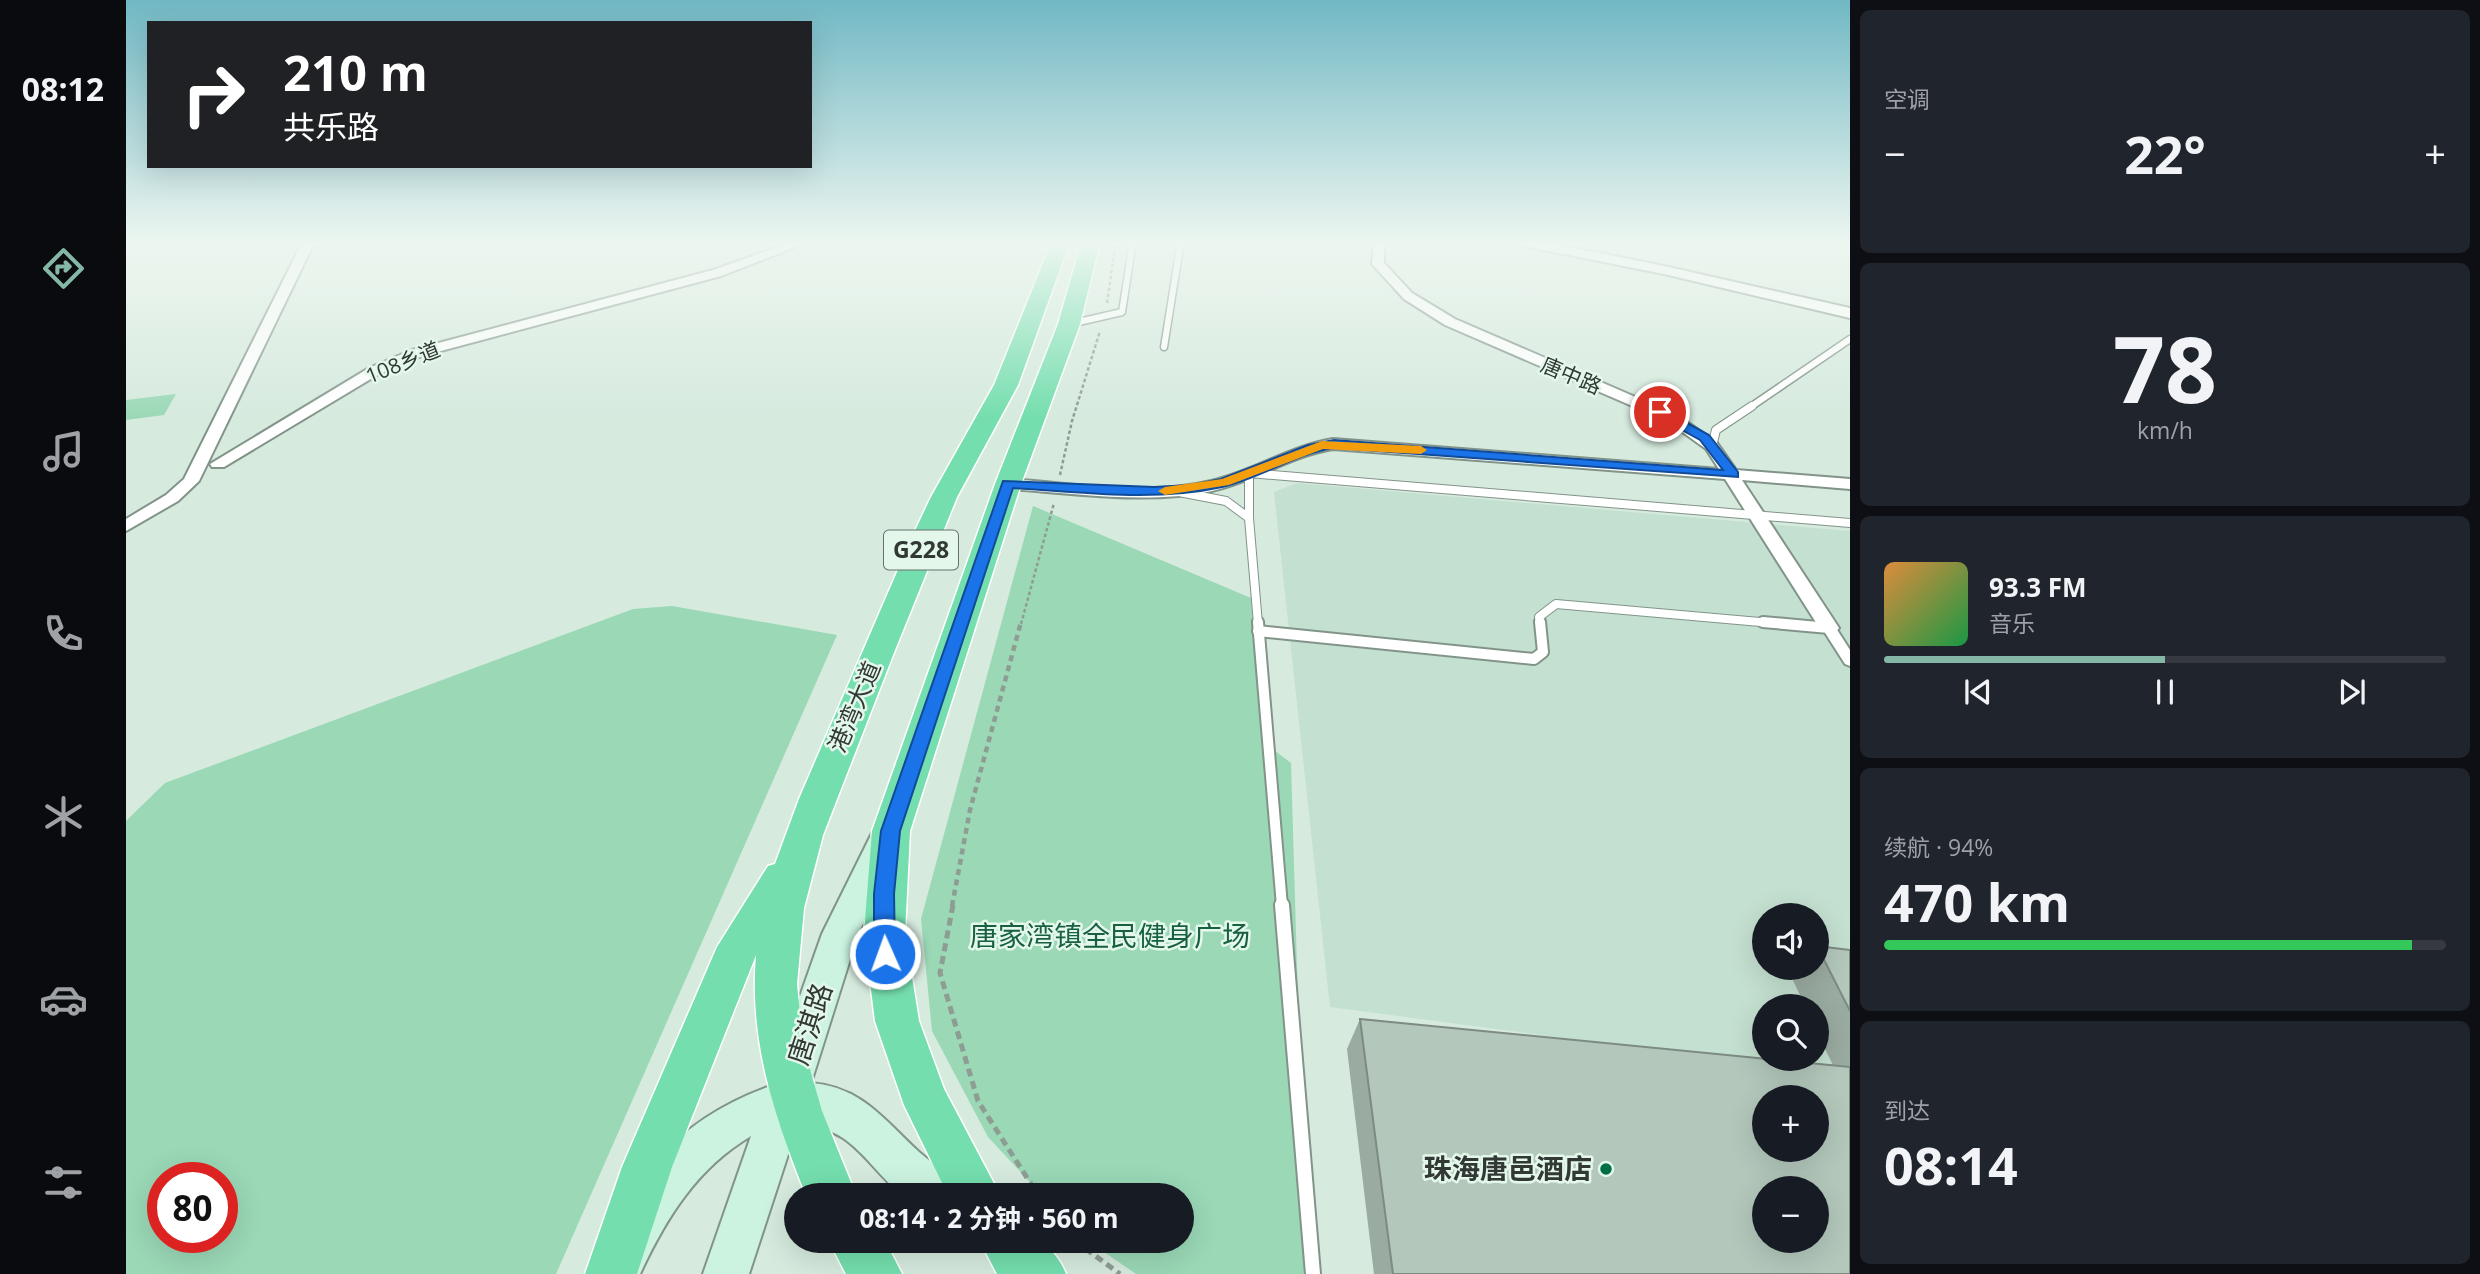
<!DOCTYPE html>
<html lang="zh">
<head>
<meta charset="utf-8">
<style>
	:root { --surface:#171b24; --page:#20242c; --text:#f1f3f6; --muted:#9ea1a6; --line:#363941; --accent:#85b7a7 }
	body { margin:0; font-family:"Open Sans","Noto Sans SC",sans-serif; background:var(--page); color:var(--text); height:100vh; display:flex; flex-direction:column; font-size:26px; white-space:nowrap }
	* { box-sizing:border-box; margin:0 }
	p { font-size:23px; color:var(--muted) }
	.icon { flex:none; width:38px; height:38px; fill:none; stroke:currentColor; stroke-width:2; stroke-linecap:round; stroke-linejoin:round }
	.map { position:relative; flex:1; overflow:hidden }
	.side { display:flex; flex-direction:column; gap:10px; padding:10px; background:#0d0f14; width:630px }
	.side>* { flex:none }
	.banner { position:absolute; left:21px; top:21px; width:665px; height:147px; border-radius:0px; box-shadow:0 7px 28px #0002; background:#202124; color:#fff; overflow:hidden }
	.buttons { position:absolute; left:1626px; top:903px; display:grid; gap:14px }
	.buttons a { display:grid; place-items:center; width:77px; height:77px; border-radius:50%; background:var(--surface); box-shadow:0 7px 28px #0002; font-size:35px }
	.speed { position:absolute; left:21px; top:1162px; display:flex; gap:14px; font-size:35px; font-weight:700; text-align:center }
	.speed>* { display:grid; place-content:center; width:91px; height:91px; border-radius:50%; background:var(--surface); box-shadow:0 7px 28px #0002; line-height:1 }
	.speed .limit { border:10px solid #d22; background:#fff; color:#111 }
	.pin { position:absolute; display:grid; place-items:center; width:60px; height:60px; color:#fff; margin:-30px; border:4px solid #fff; border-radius:50%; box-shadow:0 2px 7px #0007 }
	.me { position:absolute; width:77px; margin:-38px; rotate:358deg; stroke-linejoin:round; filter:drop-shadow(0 0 5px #0008) }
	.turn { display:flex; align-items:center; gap:24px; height:147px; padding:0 21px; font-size:32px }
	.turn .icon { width:91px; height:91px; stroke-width:2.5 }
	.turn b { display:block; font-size:49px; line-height:60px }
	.big { font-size:52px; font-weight:700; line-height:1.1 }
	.side .card { flex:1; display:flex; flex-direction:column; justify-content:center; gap:10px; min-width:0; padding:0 24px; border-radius:10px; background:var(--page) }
	.side .dial { align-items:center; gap:0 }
	.dial b { font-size:91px; line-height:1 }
	.song { display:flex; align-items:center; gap:21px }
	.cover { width:84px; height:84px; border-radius:10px; background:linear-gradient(135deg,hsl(30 70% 55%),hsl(140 70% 35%)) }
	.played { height:7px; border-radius:4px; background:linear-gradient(90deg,var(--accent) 50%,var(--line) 50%) }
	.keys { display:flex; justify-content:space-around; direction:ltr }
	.heat { display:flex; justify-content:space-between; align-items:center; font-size:38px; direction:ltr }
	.charge { height:10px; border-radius:5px; background:linear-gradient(90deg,#34c759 94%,var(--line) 0) }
	.trip { position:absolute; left:658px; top:1183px; width:410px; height:70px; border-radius:35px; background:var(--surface); box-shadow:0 7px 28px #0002; font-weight:700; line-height:70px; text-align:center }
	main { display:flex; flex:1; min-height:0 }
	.tab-bar { display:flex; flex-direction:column; width:126px; justify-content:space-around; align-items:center; background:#090b0e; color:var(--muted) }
	.tab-bar .icon { width:49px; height:49px }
	.tab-bar .selected { color:var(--accent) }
	.tab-bar b { font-size:32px; color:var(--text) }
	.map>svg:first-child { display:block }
	.built { fill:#c4e0d0; fill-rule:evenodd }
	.green { fill:#9ad8b6; fill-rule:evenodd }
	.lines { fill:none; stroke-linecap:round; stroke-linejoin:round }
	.service-far3-casing { stroke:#829489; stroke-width:9 }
	.service-far2-casing { stroke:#829489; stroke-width:10 }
	.service-far1-casing { stroke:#829489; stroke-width:14 }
	.service-casing { stroke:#829489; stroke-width:18 }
	.pedestrian-casing { stroke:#829489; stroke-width:4 }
	.minor-casing { stroke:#829489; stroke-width:4 }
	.tertiary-casing { stroke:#829489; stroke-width:4 }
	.secondary-casing { stroke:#829489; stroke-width:4 }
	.trunk-casing { stroke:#fff; stroke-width:3 }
	.path-far2 { stroke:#8e9d94; stroke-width:2.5; stroke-dasharray:3.5 2.5; stroke-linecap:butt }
	.path-far1 { stroke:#8e9d94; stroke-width:4.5; stroke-dasharray:6 4.5; stroke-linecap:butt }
	.path { stroke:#8e9d94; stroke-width:5; stroke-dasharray:8 5; stroke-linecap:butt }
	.service-far3 { stroke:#fff; stroke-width:6 }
	.service-far2 { stroke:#fff; stroke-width:8 }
	.service-far1 { stroke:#fff; stroke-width:10 }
	.service { stroke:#fff; stroke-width:14 }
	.pedestrian { fill:#fff; fill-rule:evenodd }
	.minor { fill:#fff; fill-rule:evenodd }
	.tertiary { fill:#fff; fill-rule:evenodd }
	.secondary { fill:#cbf3e0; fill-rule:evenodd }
	.trunk { fill:#74deae; fill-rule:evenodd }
	.wall { fill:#9aaba1 }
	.building { fill:#b3c7bb; stroke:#7d8b83; stroke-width:2; fill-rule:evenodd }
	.route { fill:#1a73e8; stroke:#114b97; stroke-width:2 }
	.slow { fill:#f59e0b }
	.poi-dot { fill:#006e46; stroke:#e3f7eb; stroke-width:2.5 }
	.labels { text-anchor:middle; stroke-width:5; stroke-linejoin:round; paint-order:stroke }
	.far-street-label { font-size:21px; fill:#323935; stroke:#e3f7eb }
	.shield { fill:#e3f7eb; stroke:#67726c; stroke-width:2 }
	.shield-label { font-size:23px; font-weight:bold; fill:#323935 }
	.street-label { font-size:24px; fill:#323935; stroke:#e3f7eb }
	.near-park-label { font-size:28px; fill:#186040; stroke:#e3f7eb }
	.near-street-label { font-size:28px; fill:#323935; stroke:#e3f7eb }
	.near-poi-label { font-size:28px; font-weight:bold; fill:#323935; stroke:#e3f7eb; text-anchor:end }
</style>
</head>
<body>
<main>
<nav class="tab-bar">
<b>08:12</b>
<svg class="icon selected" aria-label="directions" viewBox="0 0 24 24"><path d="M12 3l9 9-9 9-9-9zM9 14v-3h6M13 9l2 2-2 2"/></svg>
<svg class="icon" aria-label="music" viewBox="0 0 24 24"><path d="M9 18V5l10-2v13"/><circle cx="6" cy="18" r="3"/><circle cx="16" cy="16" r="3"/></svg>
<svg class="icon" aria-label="phone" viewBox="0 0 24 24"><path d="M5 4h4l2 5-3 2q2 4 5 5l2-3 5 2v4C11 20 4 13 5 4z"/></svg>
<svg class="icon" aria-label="climate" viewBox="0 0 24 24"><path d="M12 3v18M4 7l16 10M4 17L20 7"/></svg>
<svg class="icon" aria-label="car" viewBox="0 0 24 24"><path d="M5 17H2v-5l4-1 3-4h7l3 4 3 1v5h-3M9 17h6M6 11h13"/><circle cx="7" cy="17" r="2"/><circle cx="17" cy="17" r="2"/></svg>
<svg class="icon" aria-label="filters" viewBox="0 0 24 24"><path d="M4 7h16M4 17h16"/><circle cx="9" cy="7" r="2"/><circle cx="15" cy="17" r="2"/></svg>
</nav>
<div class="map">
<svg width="1724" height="1274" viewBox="0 0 1724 1274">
	<rect width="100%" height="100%" fill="#d6eade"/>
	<path class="built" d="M1171,483L1724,531V1150L1687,1071L1204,1007L1148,492ZM1638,915H1690V968H1638ZM1638,1006H1690V1059H1638Z"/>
	<g class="green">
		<polygon points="50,394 38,415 0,420 0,400"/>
		<polygon points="907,506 1125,598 1136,741 1165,763 1180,1274 1010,1274 962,1241 1055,1241 1055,1195 916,1195 862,1137 806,1031 795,919"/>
		<path d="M546,606L711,635L430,1274H0V821L39,783L507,609ZM37,1178H96V1237H37Z"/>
	</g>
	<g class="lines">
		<g class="service-far3-casing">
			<g id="service-far3">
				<polyline points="944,324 996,312 1007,241"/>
				<polyline points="1038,347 1055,241"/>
				<polyline points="1623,408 1724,339"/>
			</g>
		</g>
		<g class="service-far2-casing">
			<g id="service-far2">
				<polyline points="1586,446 1590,430 1626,406"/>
				<polyline points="1053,492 1100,501 1123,518"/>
				<polyline points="1132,624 1123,518 1123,473 1724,523"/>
				<polyline points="1414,624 1413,617 1430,604 1657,624"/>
			</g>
		</g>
		<g class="service-far1-casing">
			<g id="service-far1">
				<polyline points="1132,622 1156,906"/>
				<polyline points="1637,622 1703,628"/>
				<polyline points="1132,631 1408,659 1417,652 1414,622"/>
			</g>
		</g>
		<g class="service-casing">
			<polyline id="service" points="1156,905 1187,1274"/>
		</g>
		<g class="pedestrian-casing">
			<polygon id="pedestrian" points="1703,623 1708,625 1724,650 1724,666 1719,664 1696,628"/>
		</g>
		<g class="minor-casing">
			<g id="minor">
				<polygon points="177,241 189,241 73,481 52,501 0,531 0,519 40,495 58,479"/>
				<polygon points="669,241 685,241 595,276 296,356 253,374 98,467 86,467 84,464 243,368 286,350 587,270"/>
				<path d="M1248,241H1258V263L1286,293L1329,319L1551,415L1591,443L1610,470L1724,479V489L1616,480L1713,628L1710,632H1696L1599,479L1207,449C1164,456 1128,482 1086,491C1019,505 949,493 882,489L874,484L882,479C948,483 1020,497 1085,481C1128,471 1164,446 1207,439L1593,469L1580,449L1541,421L1319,325L1278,299L1246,264Z"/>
			</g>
		</g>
		<g class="tertiary-casing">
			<polygon id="tertiary" points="1386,241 1413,241 1538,266 1724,308 1724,318 1538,274 1393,245"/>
		</g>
		<g class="secondary-casing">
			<path id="secondary" d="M761,823L773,827L778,837L732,934L685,1083C736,1087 758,1120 793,1152C809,1166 826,1175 833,1195H776C737,1162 728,1128 672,1124L623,1274H577L625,1136C571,1168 540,1218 514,1274H466C504,1182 546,1122 642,1087L696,934L749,827Z"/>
		</g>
		<g class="trunk-casing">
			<g id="trunk">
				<path d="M926,241H944L892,385L831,497L767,655L697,835L678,908L671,984L677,1045L696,1111L730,1195H680C648,1116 623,1041 630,955L546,1167L511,1274H459L496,1167L591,947L642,866L649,864L673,799L787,535L805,497L868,385Z"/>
				<polygon points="956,241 974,241 954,324 895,484 784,831 779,933 793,1021 818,1089 874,1195 822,1195 778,1105 749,1021 738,933 746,831 869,484 932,324"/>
				<polygon points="703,1241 759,1241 776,1274 720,1274"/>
				<path d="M854,1241C893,1239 923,1232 940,1274H871Z"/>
			</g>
		</g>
		<g class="path-far2">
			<polyline points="981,303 990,241"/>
			<polyline points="934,475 946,421 974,331"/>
			<polyline points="895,624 928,503"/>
		</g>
		<polyline class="path-far1" points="826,906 844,810 895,622"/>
		<g class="path">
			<polyline points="827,905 814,973 852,1101 912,1195"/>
			<polyline points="949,1241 994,1274"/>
		</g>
		<use href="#service-far3" class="service-far3"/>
		<use href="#service-far2" class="service-far2"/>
		<use href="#service-far1" class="service-far1"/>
		<use href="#service" class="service"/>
		<use href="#pedestrian" class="pedestrian"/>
		<use href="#minor" class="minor"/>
		<use href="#tertiary" class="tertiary"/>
		<use href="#secondary" class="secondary"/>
		<use href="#trunk" class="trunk"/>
	</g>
	<polygon class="wall" points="1691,946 1724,950 1724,1274 1248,1274 1221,1049 1234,1019 1707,1065 1690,1031 1690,1006 1679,1006 1665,976 1672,968 1690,968"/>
	<g class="building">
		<polygon points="1691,946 1724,950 1724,1011"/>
		<path d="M1234,1019L1724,1067V1274H1267ZM1638,1097H1690V1150H1638ZM1638,1188H1690V1241H1638Z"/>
	</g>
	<linearGradient id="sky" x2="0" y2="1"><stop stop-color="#71b8c4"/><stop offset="0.58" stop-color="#edf6f0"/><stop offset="1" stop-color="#edf6f0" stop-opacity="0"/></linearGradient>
	<rect width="1724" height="419" fill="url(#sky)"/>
	<path class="route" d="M1534,408L1583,435L1612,472V477L1208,448C1168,454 1135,478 1096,487C1028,502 956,492 887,488L774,831L768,894L769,954L766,960L759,963L751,960L748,954V894L755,831L877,481L1028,487L1065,485L1095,479L1182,445L1208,440L1597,470L1574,440L1529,415L1527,412Z"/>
	<polygon class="slow" points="1196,441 1295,446 1301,450 1295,454 1197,449 1103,485 1039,495 1032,491 1039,487 1096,479"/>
	<circle class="poi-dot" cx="1480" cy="1169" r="7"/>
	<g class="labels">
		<g class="far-street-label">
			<text transform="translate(277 363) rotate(-22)" y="7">108乡道</text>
			<text transform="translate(1445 376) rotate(23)" y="7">唐中路</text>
		</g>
		<rect class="shield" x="758" y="530.5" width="74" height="39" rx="5"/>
		<g class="shield-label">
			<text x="795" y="558">G228</text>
		</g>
		<g class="street-label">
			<text transform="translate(729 707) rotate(-67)" y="8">港湾大道</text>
		</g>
		<g class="near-park-label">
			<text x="984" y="946">唐家湾镇全民健身广场</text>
		</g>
		<g class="near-street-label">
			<text transform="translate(684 1024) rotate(-72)" y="10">唐淇路</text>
		</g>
		<g class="near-poi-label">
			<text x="1466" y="1179">珠海唐邑酒店</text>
		</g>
	</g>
</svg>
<div class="buttons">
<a><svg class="icon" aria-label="sound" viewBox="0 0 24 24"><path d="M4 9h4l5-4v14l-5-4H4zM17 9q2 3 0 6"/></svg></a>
<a><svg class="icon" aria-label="search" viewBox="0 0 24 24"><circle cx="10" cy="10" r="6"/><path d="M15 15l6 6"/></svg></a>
<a>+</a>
<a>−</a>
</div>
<div class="speed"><div class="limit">80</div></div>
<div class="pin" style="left:1534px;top:412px;background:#d93025"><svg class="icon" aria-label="arrive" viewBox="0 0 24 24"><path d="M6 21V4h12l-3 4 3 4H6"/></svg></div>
<svg class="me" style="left:759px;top:954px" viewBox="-20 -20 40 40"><circle r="17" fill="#1a73e8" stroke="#fff" stroke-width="3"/><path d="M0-11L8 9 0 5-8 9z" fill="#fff"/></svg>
<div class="trip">08:14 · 2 分钟 · 560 m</div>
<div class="banner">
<div class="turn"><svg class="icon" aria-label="right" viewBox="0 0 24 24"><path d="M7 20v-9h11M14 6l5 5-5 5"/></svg><div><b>210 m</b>共乐路</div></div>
</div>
</div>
<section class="side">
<div class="card"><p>空调</p>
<div class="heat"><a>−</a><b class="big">22°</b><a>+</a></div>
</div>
<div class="card dial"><b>78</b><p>km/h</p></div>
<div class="card">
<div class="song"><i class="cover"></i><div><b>93.3 FM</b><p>音乐</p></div></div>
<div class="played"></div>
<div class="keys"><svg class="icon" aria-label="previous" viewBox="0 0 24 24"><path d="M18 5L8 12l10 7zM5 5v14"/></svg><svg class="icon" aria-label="pause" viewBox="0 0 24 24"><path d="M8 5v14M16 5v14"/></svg><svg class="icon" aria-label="next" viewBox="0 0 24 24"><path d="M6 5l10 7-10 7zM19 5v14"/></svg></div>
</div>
<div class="card"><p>续航 · 94%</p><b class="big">470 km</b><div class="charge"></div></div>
<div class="card"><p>到达</p><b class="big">08:14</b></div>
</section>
</main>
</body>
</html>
